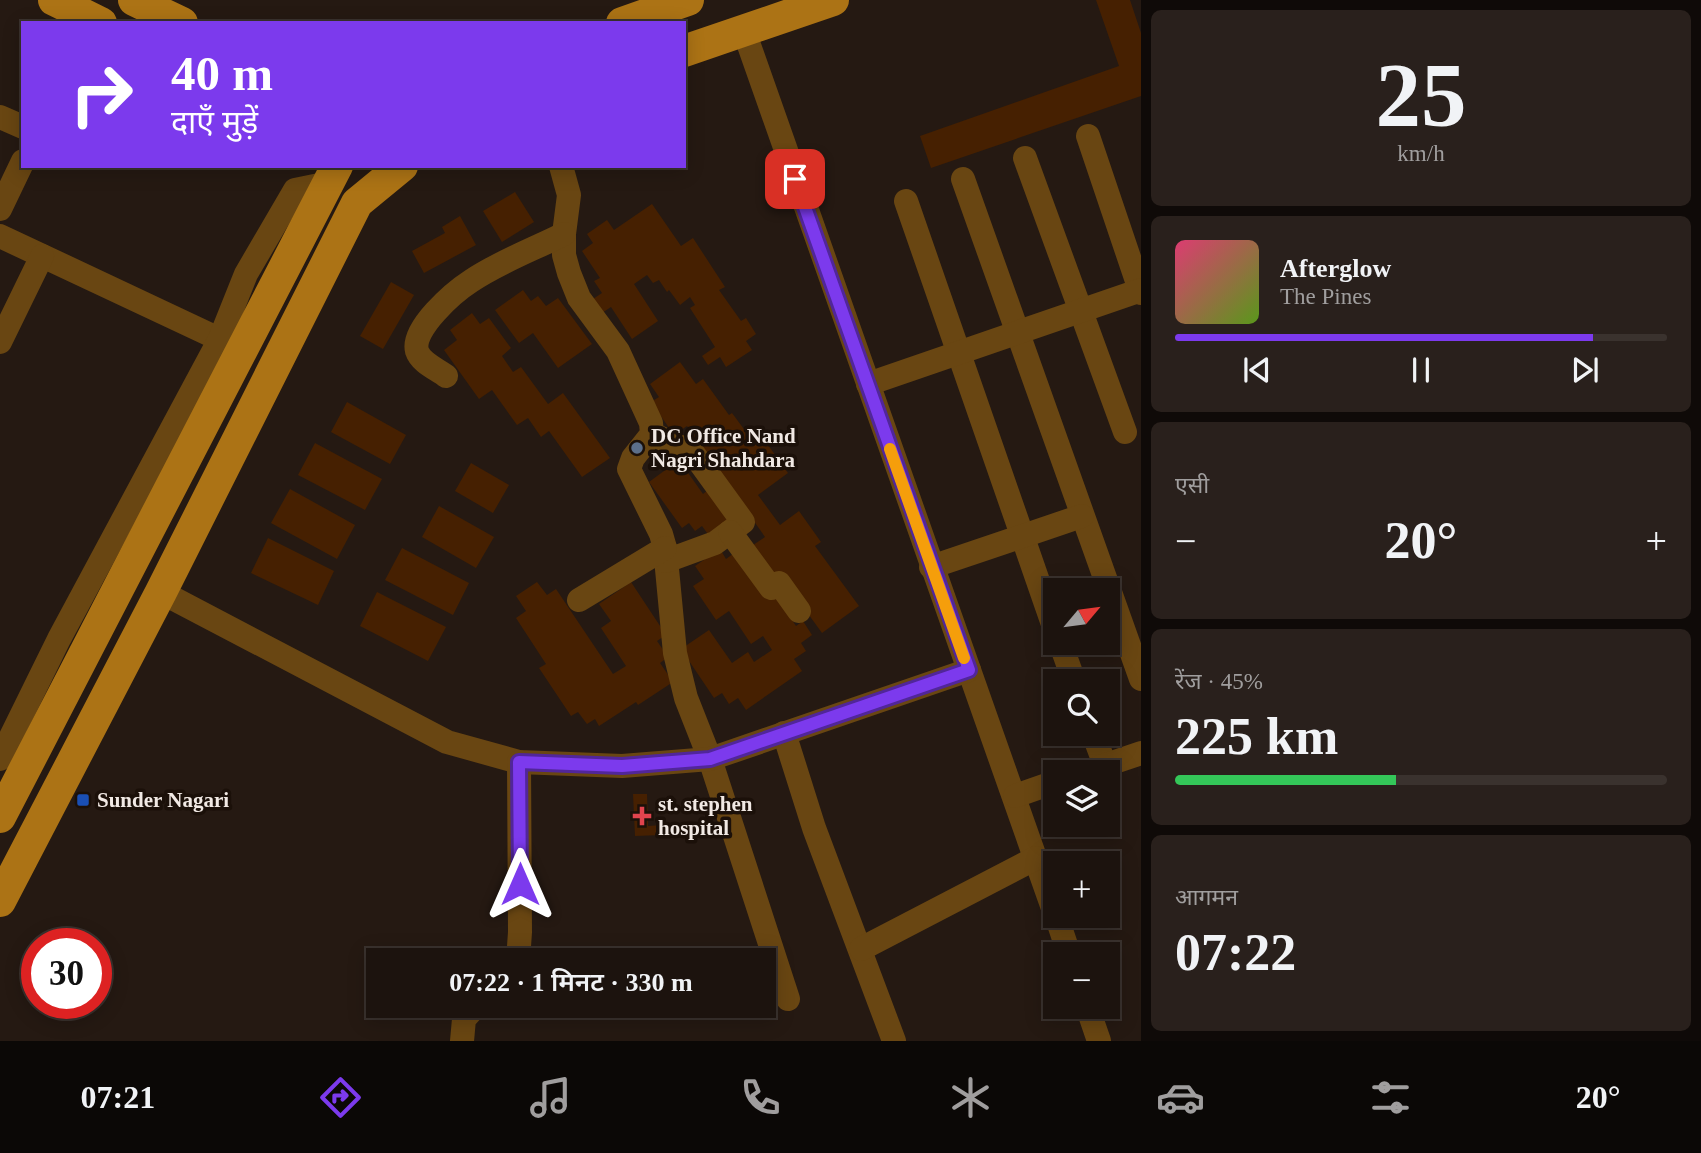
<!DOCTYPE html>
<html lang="hi">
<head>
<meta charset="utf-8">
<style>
	:root { --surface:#1c130e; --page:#29201c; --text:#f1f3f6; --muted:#a09e9e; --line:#3a322e; --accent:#7c3aed }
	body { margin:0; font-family:"Times New Roman","Noto Sans Devanagari",serif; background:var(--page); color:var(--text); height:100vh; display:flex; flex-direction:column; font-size:26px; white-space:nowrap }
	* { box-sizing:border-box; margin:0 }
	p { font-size:23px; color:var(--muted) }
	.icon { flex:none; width:38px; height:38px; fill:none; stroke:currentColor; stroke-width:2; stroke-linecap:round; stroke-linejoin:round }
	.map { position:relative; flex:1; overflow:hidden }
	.sheet { display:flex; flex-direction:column; gap:10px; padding:10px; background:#0f0a08; width:560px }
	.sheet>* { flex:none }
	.guide { position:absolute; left:21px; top:21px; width:665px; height:147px; border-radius:0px; box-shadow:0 4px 18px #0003,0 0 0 2px var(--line); background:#7c3aed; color:#fff; overflow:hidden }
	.needle { width:46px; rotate:61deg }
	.fabs { position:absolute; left:1043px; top:578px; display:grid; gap:14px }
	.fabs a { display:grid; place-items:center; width:77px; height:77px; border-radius:0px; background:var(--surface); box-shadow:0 4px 18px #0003,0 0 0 2px var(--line); font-size:35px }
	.speed { position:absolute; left:21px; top:928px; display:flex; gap:14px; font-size:35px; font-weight:700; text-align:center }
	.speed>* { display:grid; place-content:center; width:91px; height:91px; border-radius:50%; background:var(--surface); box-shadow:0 4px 18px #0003,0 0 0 2px var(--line); line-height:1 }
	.speed .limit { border:10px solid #d22; background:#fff; color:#111 }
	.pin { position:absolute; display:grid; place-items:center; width:60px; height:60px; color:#fff; margin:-30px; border-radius:14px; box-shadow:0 4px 10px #0006 }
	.me { position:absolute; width:77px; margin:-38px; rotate:0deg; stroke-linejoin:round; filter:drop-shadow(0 0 5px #0008) }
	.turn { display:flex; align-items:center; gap:24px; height:147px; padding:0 35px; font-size:32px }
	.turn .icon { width:91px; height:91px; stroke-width:2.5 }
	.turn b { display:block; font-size:49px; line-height:60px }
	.big { font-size:52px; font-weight:600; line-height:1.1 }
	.sheet .widget { flex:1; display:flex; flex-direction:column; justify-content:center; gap:10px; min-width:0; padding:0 24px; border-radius:10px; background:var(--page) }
	.sheet .dial { align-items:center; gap:0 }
	.dial b { font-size:91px; line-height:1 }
	.song { display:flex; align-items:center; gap:21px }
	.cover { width:84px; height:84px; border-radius:10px; background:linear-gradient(135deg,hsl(340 70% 55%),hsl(90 70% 35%)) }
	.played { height:7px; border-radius:4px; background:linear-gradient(90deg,var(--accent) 85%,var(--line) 85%) }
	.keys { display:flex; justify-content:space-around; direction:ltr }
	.heat { display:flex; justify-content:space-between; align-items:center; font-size:38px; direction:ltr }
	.charge { height:10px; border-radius:5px; background:linear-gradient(90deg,#34c759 45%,var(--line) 0) }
	.trip { position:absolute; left:366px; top:948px; width:410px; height:70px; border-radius:0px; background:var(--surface); box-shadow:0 4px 18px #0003,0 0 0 2px var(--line); font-weight:600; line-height:70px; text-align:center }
	.tab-bar { display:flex; height:112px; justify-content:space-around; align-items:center; background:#0b0806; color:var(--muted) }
	.tab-bar .icon { width:49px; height:49px }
	.tab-bar .on { color:var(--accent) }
	.tab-bar b { font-size:32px; color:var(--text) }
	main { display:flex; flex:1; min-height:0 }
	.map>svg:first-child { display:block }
	.building { fill:#462001 }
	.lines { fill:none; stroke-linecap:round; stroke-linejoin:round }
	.minor { stroke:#694612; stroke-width:24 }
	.major { stroke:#ac7315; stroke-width:32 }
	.route-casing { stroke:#51269a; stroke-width:18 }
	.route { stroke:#7c3aed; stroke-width:12 }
	.slow { stroke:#f59e0b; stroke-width:12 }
	.service-dot { fill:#5c6f8a; stroke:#1b1009; stroke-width:2.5 }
	.transit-dot { fill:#1a4fb4; stroke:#1b1009; stroke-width:2.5 }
	.health-dot { fill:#e0444e; stroke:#1b1009; stroke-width:2.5 }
	.labels { text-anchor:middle; stroke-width:7; stroke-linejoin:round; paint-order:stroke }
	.poi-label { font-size:21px; font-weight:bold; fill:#f1e9e4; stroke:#1b1009; text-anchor:start }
</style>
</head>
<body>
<main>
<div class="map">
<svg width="1141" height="1041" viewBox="0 0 1141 1041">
	<rect width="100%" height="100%" fill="#251912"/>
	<g class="building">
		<polygon points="1096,0 1130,0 1141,33 1141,96 931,168 920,136 1119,66"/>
		<polygon points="515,192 534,222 502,242 483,211"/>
		<polygon points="652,204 681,246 693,238 725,287 719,290 741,321 746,318 756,334 746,341 752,350 726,367 720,357 708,365 702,356 715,347 690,308 695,305 690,297 680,305 669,290 667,292 659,280 653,283 647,275 634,284 658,321 632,339 611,307 602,313 593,299 602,293 594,281 600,278 582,251 593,243 587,234 607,220 614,230"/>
		<polygon points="460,216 476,245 424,273 412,251 445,233 442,227"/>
		<polygon points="391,282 414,295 383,349 360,336"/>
		<polygon points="523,290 531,301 538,296 546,306 558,298 592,344 558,368 533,333 519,343 495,310"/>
		<polygon points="472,313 480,324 489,318 511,348 502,356 513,372 521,367 548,404 563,393 610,458 582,477 549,431 541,437 528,418 517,425 492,390 479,399 444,350 457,340 450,330"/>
		<polygon points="680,362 696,384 703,379 729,415 732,413 755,444 763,438 788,473 758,495 780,525 799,511 821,542 815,546 859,606 822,633 780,575 774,580 750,547 765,537 687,426 674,435 651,402 659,397 650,384"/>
		<polygon points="347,402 406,435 390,464 331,432"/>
		<polygon points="315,443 382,479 365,510 298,475"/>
		<polygon points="679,460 703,494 713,486 736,518 710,537 702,526 695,531 689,523 682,528 649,482"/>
		<polygon points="471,463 509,485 493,513 455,491"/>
		<polygon points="290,489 355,525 337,559 271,523"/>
		<polygon points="439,506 494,537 476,568 422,537"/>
		<polygon points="268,538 334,571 318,605 251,573"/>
		<polygon points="402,548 469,583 453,615 385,580"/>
		<polygon points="720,549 726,559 737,551 774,593 796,626 803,621 812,635 801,643 806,651 794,659 802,671 746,710 738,698 729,704 722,693 714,698 681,649 709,630 732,663 748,652 754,662 772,650 763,636 751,644 729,611 716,620 693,586 704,579 695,566"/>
		<polygon points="537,582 547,595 556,589 613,674 626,666 601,628 611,621 599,604 631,582 666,635 657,641 668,657 660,663 673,682 638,705 636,702 599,726 595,719 587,724 578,712 571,716 539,668 546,664 516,618 526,611 516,596"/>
		<polygon points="377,592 446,627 428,661 360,626"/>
		<polygon points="633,794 647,794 648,826 662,825 662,835 635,836"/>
	</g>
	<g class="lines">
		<g class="minor">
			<polyline points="744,31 1055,914"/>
			<polyline points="0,117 23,127"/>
			<polyline points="1088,136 1141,293"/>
			<polyline points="1025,158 1125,432"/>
			<polyline points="561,166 569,195 564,234 564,255 569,273 579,298 618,351 651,423 652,434 633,458 629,469 661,534 665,548 675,653 686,698 710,759 788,999"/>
			<polyline points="963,179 1141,679"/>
			<polyline points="906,201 1055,630"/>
			<polyline points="0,209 23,161"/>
			<polyline points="0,236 234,346"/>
			<polyline points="0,342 42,256"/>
			<path d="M446,376C437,369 421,363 417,351C411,329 454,292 471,281C499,262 534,249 564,234"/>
			<polyline points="868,384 1141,290"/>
			<polyline points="652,434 693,453 743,522 715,543 666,561"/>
			<polyline points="730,532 771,588 779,583 799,611"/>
			<polyline points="931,567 1082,516"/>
			<polyline points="161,592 447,742 519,762 622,766 710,759 969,670"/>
			<polyline points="579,600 665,548"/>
			<polyline points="1060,642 1074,681"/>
			<polyline points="784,733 814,828 894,1041"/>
			<polyline points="1093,733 1105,765"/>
			<polyline points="0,759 59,639 220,339 246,274 295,190 329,183"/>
			<polyline points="1085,772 1141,753"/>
			<polyline points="1015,796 1055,782"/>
			<polyline points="1056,915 1069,954"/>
			<polyline points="861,949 1036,858"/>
			<polyline points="518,961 520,932 519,762"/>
			<polyline points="1087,1006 1099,1041"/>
			<polyline points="462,1041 464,1019 476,1006"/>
		</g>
		<g class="major">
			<polyline points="54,0 101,23"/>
			<polyline points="134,0 182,23"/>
			<polyline points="622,23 688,0"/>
			<polyline points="684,51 833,0"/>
			<polyline points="0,817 337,166"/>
			<polyline points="0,901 161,592 357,203 402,166"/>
		</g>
	</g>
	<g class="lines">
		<g class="route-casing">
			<polyline id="route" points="520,884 519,762 622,766 710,759 969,670 795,179"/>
		</g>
		<use href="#route" class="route"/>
		<polyline class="slow" points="890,449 964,658"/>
	</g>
	<circle class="service-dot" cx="637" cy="448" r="7"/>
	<rect class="transit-dot" x="76" y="793" width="14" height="14" rx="3.5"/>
	<path class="health-dot" d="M638.5 805.5h7v7h7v7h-7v7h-7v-7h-7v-7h7z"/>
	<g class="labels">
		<g class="poi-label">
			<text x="651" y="443">DC Office Nand<tspan x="651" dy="24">Nagri Shahdara</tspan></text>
			<text x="97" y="807">Sunder Nagari</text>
			<text x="658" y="811">st. stephen<tspan x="658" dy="24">hospital</tspan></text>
		</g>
	</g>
</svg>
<div class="fabs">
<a><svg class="needle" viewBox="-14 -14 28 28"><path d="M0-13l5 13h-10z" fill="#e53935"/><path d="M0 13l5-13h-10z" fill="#a09e9e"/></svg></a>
<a><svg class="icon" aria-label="search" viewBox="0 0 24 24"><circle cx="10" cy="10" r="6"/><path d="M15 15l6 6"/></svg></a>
<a><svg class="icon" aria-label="layers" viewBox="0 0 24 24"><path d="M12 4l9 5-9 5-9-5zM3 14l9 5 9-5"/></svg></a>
<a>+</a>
<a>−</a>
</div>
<div class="speed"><div class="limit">30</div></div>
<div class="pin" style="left:795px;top:179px;background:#d93025"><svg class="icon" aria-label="arrive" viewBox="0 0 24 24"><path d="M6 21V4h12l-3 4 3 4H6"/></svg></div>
<svg class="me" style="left:520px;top:884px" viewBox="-20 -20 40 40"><path d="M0-17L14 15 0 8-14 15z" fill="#7c3aed" stroke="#fff" stroke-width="4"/></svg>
<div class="trip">07:22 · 1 मिनट · 330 m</div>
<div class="guide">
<div class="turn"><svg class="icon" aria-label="right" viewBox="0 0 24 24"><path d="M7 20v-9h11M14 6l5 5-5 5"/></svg><div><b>40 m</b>दाएँ मुड़ें</div></div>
</div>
</div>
<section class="sheet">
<div class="widget dial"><b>25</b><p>km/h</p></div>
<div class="widget">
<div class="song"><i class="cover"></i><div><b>Afterglow</b><p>The Pines</p></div></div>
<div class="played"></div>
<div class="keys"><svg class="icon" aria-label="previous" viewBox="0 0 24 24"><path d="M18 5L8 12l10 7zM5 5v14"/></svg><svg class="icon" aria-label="pause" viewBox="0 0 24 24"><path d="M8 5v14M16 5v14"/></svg><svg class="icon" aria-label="next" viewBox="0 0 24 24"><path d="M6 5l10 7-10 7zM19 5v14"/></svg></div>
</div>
<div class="widget"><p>एसी</p>
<div class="heat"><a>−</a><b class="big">20°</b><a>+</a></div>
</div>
<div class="widget"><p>रेंज · 45%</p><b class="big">225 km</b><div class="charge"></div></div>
<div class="widget"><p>आगमन</p><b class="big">07:22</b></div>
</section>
</main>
<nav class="tab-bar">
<b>07:21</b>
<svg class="icon on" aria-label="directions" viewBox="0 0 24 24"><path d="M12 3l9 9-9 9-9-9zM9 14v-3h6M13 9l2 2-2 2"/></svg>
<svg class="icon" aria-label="music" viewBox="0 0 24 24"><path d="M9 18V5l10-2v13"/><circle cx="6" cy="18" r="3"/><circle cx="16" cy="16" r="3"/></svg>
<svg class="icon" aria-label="phone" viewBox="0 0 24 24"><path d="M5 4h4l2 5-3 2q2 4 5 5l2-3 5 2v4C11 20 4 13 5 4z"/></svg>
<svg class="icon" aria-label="climate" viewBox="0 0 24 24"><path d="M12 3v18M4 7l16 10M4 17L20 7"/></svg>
<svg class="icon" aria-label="car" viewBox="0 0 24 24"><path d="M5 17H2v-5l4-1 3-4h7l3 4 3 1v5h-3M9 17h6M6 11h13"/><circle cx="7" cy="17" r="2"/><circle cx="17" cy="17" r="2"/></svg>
<svg class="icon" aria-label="filters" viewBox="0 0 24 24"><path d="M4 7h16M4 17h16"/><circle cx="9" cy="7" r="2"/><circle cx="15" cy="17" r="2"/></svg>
<b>20°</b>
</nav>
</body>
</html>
